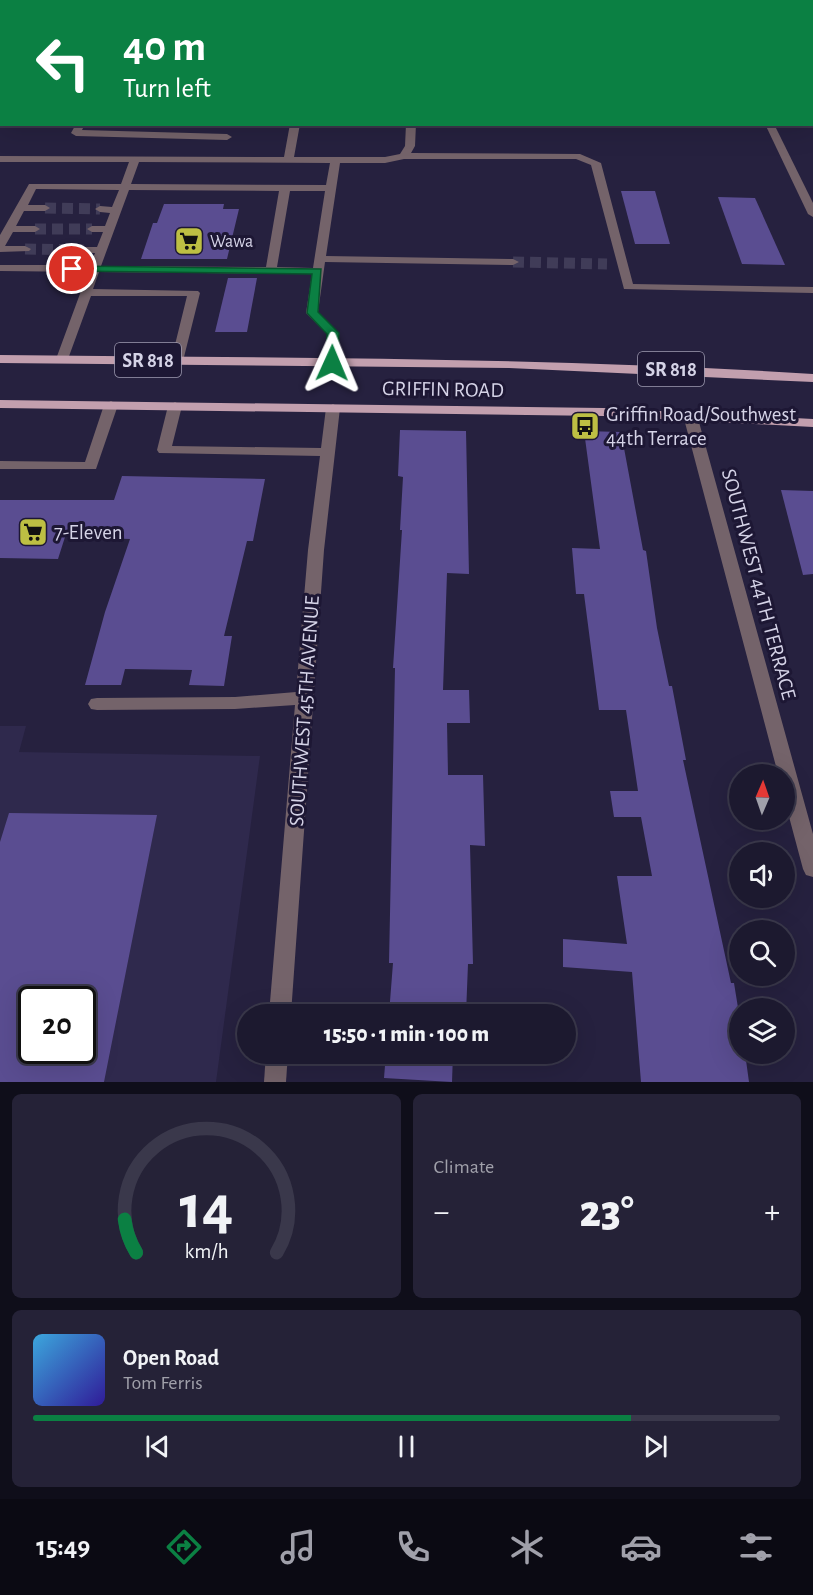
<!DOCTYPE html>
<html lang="en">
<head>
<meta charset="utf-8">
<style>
	:root { --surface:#1c192f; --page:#252237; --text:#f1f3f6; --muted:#a0a0aa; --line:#3a384b; --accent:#0b8043 }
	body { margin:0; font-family:"Alegreya Sans",sans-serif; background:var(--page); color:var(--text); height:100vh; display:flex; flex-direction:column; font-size:22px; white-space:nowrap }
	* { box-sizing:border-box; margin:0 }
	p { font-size:20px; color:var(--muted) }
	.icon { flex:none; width:33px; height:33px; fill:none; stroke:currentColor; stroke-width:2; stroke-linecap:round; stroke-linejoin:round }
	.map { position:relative; height:1082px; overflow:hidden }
	.side { display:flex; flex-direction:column; gap:12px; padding:12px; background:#0f0e1a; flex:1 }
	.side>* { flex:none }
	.top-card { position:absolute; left:0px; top:0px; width:813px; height:126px; box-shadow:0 6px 24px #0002,0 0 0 2px var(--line); background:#0b8043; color:#fff; overflow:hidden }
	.needle { width:39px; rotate:2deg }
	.buttons { position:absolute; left:729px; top:764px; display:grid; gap:12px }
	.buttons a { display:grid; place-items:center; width:66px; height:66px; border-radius:50%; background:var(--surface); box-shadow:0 6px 24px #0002,0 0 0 2px var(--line); font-size:30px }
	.speed { position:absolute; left:18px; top:986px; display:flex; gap:12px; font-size:30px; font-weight:700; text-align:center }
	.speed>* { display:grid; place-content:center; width:78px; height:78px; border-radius:50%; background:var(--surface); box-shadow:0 6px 24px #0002,0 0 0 2px var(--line); line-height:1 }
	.speed .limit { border:3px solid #111; border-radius:9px; background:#fff; color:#111 }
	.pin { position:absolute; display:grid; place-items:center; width:51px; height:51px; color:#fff; margin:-26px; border:3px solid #fff; border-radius:50%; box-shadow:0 2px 6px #0007 }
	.me { position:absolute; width:66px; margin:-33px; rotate:1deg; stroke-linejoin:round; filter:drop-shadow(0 0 4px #0008) }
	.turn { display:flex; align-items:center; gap:21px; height:126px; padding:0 24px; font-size:27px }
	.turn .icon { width:78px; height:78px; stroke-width:2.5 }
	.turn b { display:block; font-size:42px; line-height:51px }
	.big { font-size:45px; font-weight:800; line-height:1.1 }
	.side .widget { flex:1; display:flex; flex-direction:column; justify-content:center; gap:9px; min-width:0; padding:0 21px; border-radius:9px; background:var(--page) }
	.side .dial { align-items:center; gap:0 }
	.dial svg { height:156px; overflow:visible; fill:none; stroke:var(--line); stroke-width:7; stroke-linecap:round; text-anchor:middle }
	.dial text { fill:var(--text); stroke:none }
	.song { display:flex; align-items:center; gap:18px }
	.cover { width:72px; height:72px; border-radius:9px; background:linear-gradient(135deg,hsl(200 70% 55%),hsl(250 70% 35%)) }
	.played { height:6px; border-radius:3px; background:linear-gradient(90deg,var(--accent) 80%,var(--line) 80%) }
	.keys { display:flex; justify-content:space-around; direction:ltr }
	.heat { display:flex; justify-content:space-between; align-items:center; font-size:33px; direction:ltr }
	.side .tiles { flex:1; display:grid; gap:12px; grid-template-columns:1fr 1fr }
	.widget:last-child { grid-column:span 2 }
	.trip { position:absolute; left:237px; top:1004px; width:339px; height:60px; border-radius:30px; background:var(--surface); box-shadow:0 6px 24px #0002,0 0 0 2px var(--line); font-weight:800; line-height:60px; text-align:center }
	.tab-bar { display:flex; height:96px; justify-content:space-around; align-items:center; background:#0b0a13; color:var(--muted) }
	.tab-bar .icon { width:42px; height:42px }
	.tab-bar .on { color:var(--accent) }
	.tab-bar b { font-size:27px; color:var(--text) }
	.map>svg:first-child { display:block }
	.built { fill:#2f294d; fill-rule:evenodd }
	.building { fill:#5a4d91; fill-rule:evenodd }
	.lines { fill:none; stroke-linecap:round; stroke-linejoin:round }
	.minor-tunnel { stroke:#403c58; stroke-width:11; stroke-dasharray:11 6; stroke-linecap:butt }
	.minor { fill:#74636a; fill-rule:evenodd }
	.major { fill:#c29fae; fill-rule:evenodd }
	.route { fill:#0b8043; stroke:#07532c; stroke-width:1.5 }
	.labels { text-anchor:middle; stroke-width:6; stroke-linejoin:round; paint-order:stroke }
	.far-poi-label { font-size:18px; fill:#d5d3e7; stroke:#1d1734; text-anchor:start }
	.shield { fill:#1d1734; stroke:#9e9bb1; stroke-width:1.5 }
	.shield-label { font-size:20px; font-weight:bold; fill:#d5d3e7 }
	.street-label { font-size:21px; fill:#d5d3e7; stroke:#1d1734 }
	.poi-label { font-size:21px; fill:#d5d3e7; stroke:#1d1734; text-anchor:start }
</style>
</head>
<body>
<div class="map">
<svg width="813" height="1082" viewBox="0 0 813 1082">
	<rect width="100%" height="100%" fill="#26213f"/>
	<path class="built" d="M0,726H26L19,752L260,756L216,1082H0ZM32,999H82V1050H32Z"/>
	<g class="building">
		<polygon points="621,191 655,191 670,244 635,244"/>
		<polygon points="718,197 755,198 785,265 742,264"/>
		<polygon points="164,204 224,204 223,209 239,209 227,259 141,259 153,223 157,223"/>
		<polygon points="228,278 257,278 247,332 215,332"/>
		<polygon points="400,430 466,431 469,574 447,573 443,690 469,690 470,723 447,723 448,775 483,775 485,846 470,845 473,964 468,964 466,1014 389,1014 393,963 389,963 395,668 393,668 402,530 400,530 403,477 398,476"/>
		<polygon points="584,431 621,432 643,550 646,551 657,628 669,686 672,686 686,760 683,760 731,983 734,983 740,1020 740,1053 745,1053 749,1082 641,1082 632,972 563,967 563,939 627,944 617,876 652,876 641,817 614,817 610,791 638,791 626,710 599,710 584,594 576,594 572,548 600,549"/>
		<polygon points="122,476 265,479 253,541 247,541 224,636 232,636 224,686 189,685 192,670 125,669 121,685 85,685 105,612 130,539 65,537 58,559 0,558 0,500 114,500"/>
		<polygon points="781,490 813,491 813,574 803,575"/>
		<path d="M9,813L157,815L104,1082H0V842ZM32,999H82V1050H32Z"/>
		<polygon points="386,1053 453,1053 452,1082 384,1078"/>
	</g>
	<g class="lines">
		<g class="minor-tunnel">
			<polyline points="45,208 100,209"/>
			<polyline points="35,229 92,229"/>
			<polyline points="25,249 84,250"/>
			<polyline points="513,262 607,264"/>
		</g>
		<g class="minor">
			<polygon points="62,0 76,0 59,2"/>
			<polygon points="588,0 596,0 597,2 589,2"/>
			<polygon points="704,0 712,0 713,2 705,2"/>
			<polygon points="76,124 85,124 82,130 227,134 232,137 227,140 76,136 71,133"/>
			<path d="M290,124H300L294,157H385L400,154L405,146L406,124H416L415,146L411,153L580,154L601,163L633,284L813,287V293L624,289L591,165L576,159H404L385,163H340L326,256L513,259L519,262L513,265L325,262L318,312L339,333L338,363L332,367L326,363L327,334L306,313L312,274L99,272L93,289L198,291L200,293L183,361L177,365L171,361L187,296H91L68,359L66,362H58L56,359L88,272L0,271V265H90L95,253H84L78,250L84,247H97L103,232H92L87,229L92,226H105L110,213L100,212L95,209L100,206L112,207L119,190L36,189L28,205H45L50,208L45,211H24L16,226H35L40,229L35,232H13L5,246H25L31,249L29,251L0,252V235L29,184H121L129,162H0V156L284,157ZM139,162L330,163L326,185L131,184ZM129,190L279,191L266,267L101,266ZM290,191H325L313,268L277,267Z"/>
			<polygon points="765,124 774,124 813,203 813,217 808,214"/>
			<polygon points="111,401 118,405 96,469 0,469 0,461 85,462 104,405"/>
			<polygon points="175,402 182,406 172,446 321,448 326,408 333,404 340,408 324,550 291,1014 269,1014 295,705 235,709 97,710 91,709 88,704 91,699 97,698 235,697 296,692 308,550 320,456 159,453 157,450 168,406"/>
			<polygon points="690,411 697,415 813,834 813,877 806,875 803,869 784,798 784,774 778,774 683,415"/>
			<polygon points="266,1053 288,1053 286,1082 264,1082"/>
		</g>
		<g class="major">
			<polygon points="10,0 18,0 9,2"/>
			<polygon points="57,0 65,0 56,2"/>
			<rect x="0" y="21" width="2" height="8"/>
			<polygon points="2,92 2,100 0,101 0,93"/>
			<path d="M0,355C271,358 542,357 813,374V382L509,368L0,363Z"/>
			<polygon points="0,400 603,408 813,419 813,427 603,416 0,408"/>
		</g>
	</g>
	<polygon class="route" points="72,266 321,269 318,312 339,333 338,363 332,366 326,363 327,334 307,313 312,274 68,271 67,269"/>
	<defs>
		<g id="supermarket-square" transform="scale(1.5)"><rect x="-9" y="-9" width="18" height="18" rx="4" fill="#bdbf43" stroke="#1d1734"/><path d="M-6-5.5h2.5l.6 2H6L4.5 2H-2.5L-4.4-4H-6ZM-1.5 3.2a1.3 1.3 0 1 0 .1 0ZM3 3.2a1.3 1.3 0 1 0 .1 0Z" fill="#111"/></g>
		<g id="bus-square" transform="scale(1.5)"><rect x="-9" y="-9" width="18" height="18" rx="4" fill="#bdbf43" stroke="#1d1734"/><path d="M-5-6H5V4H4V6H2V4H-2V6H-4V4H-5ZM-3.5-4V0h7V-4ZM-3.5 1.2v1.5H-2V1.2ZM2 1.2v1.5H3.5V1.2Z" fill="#111"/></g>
	</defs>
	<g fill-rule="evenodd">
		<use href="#supermarket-square" x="189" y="241"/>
		<use href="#bus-square" x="585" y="426"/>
		<use href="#supermarket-square" x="33" y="532"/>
	</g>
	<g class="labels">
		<g class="far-poi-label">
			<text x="210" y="247">Wawa</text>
		</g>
		<g class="shield">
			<rect x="115" y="343" width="66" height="34" rx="4.5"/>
			<rect x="638" y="352" width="66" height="34" rx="4.5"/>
		</g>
		<g class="shield-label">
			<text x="148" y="367">SR 818</text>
			<text x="671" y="376">SR 818</text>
		</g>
		<g class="street-label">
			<text transform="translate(443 389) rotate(1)" y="7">GRIFFIN ROAD</text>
			<text transform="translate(759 584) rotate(75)" y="7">SOUTHWEST 44TH TERRACE</text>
			<text transform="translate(304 711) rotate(-86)" y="7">SOUTHWEST 45TH AVENUE</text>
		</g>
		<g class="poi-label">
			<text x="606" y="421">Griffin Road/Southwest<tspan x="606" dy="24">44th Terrace</tspan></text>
			<text x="54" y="539">7-Eleven</text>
		</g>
	</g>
</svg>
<div class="buttons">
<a><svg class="needle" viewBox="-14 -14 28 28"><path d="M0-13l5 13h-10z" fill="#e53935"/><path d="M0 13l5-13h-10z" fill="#a0a0aa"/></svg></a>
<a><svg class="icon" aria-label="sound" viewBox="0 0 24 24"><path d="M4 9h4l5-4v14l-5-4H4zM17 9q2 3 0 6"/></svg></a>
<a><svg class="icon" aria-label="search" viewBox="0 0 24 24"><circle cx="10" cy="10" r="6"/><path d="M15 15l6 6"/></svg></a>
<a><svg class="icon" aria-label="layers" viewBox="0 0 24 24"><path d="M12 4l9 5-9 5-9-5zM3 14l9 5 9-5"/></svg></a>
</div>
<div class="speed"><div class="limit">20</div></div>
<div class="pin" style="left:72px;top:269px;background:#d93025"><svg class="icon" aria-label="arrive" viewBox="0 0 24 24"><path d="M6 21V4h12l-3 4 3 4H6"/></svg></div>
<svg class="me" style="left:332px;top:363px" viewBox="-20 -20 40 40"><path d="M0-17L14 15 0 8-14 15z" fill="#0b8043" stroke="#fff" stroke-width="4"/></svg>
<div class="trip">15:50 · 1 min · 100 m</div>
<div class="top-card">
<div class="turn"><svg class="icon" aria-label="left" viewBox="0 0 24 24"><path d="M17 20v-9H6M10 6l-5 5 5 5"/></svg><div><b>40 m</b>Turn left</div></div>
</div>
</div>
<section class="side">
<div class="tiles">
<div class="widget dial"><svg viewBox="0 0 100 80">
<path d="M14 69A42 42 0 1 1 86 69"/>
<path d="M14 69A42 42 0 0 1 8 52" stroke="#0b8043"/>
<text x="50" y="56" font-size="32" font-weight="700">14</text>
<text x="50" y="72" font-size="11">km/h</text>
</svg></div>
<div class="widget"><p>Climate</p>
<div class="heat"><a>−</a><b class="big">23°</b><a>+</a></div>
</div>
<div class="widget">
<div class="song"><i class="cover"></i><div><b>Open Road</b><p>Tom Ferris</p></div></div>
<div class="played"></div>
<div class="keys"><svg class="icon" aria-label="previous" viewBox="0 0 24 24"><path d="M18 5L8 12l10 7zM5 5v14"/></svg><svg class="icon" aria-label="pause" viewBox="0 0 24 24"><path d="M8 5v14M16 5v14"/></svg><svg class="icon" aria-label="next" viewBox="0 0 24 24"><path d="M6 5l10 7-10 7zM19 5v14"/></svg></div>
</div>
</div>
</section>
<nav class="tab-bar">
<b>15:49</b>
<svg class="icon on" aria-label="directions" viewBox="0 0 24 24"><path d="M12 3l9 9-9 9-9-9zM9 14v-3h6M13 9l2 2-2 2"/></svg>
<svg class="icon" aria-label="music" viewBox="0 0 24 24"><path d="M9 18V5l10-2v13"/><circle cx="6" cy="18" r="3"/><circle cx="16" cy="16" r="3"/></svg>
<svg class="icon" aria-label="phone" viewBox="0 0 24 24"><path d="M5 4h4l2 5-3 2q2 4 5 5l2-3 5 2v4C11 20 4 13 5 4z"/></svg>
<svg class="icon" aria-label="climate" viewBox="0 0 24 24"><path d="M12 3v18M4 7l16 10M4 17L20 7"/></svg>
<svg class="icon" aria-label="car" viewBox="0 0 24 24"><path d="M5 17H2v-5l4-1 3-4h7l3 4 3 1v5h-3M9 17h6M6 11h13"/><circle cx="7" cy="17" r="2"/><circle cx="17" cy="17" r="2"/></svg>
<svg class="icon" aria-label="filters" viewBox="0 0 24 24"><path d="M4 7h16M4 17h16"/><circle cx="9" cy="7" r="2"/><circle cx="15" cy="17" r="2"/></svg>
</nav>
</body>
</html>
